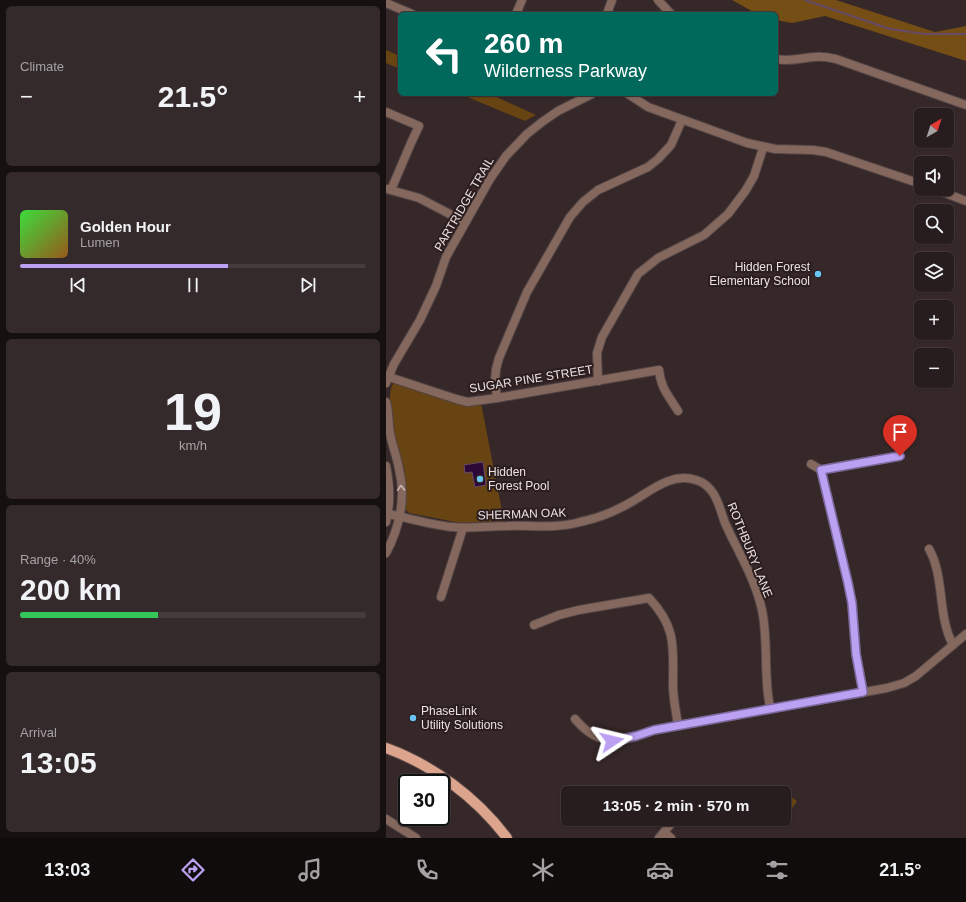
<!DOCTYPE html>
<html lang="en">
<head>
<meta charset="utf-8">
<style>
	:root { --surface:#281d1e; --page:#342a2b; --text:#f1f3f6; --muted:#a5a2a4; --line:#443b3c; --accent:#bca0f2 }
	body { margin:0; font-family:Helvetica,sans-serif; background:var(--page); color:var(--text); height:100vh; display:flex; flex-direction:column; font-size:15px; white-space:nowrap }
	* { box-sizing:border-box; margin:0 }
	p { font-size:13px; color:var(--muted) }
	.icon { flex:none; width:22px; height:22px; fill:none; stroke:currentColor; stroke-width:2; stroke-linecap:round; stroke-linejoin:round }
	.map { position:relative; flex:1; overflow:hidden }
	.panel { display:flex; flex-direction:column; gap:6px; padding:6px; background:#161010; width:386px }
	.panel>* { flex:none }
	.hud { position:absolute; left:12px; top:12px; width:380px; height:84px; border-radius:6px; box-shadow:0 1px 3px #0004,0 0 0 1px var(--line); background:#00695c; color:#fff; overflow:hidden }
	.needle { width:26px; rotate:39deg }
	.controls { position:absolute; left:528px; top:108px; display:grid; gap:8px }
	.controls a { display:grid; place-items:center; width:40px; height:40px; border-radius:6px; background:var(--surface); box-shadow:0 1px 3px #0004,0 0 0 1px var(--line); font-size:20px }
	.speed { position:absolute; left:12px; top:774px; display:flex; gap:8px; font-size:20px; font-weight:700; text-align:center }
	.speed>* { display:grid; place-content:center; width:52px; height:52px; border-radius:50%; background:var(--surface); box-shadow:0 1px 3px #0004,0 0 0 1px var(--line); line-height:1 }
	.speed .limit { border:2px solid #111; border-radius:6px; background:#fff; color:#111 }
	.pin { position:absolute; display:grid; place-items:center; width:34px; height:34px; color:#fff; margin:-41px -17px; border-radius:50% 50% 50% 0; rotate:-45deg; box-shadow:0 0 4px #0007 }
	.pin .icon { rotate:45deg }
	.me { position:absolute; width:44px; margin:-22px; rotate:80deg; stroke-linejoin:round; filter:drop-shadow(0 0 3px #0008) }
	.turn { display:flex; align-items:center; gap:14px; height:84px; padding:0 20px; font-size:18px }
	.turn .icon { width:52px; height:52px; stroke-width:2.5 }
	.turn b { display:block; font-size:28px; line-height:34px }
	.big { font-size:30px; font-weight:600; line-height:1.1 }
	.panel .tile { flex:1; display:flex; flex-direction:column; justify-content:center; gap:6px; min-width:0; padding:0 14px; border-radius:6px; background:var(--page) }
	.panel .dial { align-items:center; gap:0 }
	.dial b { font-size:52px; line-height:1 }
	.song { display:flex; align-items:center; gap:12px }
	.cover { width:48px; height:48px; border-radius:6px; background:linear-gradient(135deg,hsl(120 70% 55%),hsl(30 70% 35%)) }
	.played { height:4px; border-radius:2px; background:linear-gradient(90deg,var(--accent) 60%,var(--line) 60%) }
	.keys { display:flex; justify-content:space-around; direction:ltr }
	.heat { display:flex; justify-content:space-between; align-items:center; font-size:22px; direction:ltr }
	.charge { height:6px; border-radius:3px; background:linear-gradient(90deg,#34c759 40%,var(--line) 0) }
	.trip { position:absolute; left:175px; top:786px; width:230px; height:40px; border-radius:6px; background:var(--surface); box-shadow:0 1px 3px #0004,0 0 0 1px var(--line); font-weight:600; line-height:40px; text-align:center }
	.tabs { display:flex; height:64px; justify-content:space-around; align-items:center; background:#100c0c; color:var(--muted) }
	.tabs .icon { width:28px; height:28px }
	.tabs .current { color:var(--accent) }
	.tabs b { font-size:18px; color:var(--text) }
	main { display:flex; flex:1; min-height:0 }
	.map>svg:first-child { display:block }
	.green { fill:#674412 }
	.forest { fill:#754e15 }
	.water { fill:#2c0936; stroke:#654a69 }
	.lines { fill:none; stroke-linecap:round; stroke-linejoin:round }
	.stream { stroke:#654a69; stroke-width:2 }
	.minor-casing { stroke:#534546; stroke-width:10 }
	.major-casing { stroke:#534546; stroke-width:12 }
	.minor { stroke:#84685d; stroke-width:8 }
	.major { stroke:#dca48d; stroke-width:10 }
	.oneway { stroke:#c7b7b3 }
	.route-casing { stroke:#7a689d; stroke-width:10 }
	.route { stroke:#bca0f2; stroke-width:7 }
	.poi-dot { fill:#69c4f1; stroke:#2c1d1e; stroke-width:1.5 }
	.labels { text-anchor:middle; stroke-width:4; stroke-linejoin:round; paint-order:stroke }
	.street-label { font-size:12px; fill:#ebe1e1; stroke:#2c1d1e }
	.poi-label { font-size:12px; fill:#ebe1e1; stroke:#2c1d1e; text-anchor:start }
</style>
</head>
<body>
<main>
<section class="panel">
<div class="tile"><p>Climate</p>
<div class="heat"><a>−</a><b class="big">21.5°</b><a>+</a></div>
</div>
<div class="tile">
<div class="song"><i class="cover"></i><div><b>Golden Hour</b><p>Lumen</p></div></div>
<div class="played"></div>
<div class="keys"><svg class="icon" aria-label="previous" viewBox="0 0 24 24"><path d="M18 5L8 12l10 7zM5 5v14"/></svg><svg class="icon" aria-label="pause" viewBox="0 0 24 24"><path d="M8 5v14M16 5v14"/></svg><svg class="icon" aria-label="next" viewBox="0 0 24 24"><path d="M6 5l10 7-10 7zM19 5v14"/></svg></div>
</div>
<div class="tile dial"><b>19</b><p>km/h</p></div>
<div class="tile"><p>Range · 40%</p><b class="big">200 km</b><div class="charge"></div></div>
<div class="tile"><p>Arrival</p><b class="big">13:05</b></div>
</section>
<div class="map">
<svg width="580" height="838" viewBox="0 0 580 838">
	<rect width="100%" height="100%" fill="#362728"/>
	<g class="green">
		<polygon points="0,50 14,56 14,69 0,63"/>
		<polygon points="74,94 104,94 150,115 139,121"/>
		<path d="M8,383L95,403L118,521L75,523L23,513L19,509C19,496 20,482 18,469C16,459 11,449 9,439C6,429 0,389 8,383Z"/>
		<polygon points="402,795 411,801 398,821 394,819 398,819 398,801"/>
	</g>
	<polygon class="forest" points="346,0 450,0 549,32 580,26 580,61 439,16 406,23 390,20 390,14 371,14"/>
	<polygon class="water" points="97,462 100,485 89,487 86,472 79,473 78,465"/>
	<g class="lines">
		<polyline class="stream" points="419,0 504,29 539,34 580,34"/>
		<g class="minor-casing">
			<g id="minor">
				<polyline points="272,0 285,14"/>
				<polyline points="0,3 26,14"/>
				<polyline points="130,14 136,0"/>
				<polyline points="221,14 226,0"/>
				<path d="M390,59C403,62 415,58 428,57C435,56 442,57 450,59L580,105"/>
				<polyline points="242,94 262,107 361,143 389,149 427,150 440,152 535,184"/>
				<polyline points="0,112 33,126 25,143 5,190"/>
				<polyline points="1,189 33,198 79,222"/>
				<polyline points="549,189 580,201"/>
				<path d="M0,376L70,399L82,402L111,398L273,370C275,389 283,396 292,411"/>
				<polyline points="212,381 211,353 216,337 252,274 272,258 318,235 342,214 360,190 368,176 377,148"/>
				<polyline points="0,383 8,364 34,320 50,286 60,257 104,179 120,156 141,134 156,122 172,111 206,94"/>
				<polyline points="111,398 109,381 110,369 113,358 141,292 184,217 197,202 212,190 262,167 272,159 285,145 296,120"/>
				<path d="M0,402C3,412 2,423 4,433C6,445 11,457 13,469C20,497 14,527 0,553"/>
				<polyline points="425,464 435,470 462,583 466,603 470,654 477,692"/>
				<path d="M0,466C4,485 5,502 0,522"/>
				<polyline points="435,470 514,456"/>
				<path d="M2,514C23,518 45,525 67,527C85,529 103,526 121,526C145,525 170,529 194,522C208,519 223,514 236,507C260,496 282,471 310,480C330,486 333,507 339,523C352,552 369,578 376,610C381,634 379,657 381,682C381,691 383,700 384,709"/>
				<path d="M543,549C559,577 551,615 567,645"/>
				<polyline points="55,597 77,528"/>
				<path d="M148,625L173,615L193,610L263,598C291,628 287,647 287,685C287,698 290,712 292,725"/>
				<path d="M189,719C214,749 236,742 268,730L501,688L518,683L530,676L580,634"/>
				<polyline points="0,819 30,838"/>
				<polyline points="278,832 285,838"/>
				<polyline points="273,838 289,819"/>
			</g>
		</g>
		<g class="major-casing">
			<path id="major" d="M0,748C47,765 91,798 121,838"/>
		</g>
		<use href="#minor" class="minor"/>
		<use href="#major" class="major"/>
	</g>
	<defs><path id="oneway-chevron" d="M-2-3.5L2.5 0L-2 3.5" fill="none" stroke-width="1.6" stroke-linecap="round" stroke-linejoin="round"/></defs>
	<use class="oneway" href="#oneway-chevron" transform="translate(15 488) rotate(-92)"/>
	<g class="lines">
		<g class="route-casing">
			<polyline id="route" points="226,741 250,736 268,730 477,692 470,654 466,603 462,583 435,470 514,456"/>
		</g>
		<use href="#route" class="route"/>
	</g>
	<g class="poi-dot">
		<circle cx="432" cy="274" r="4"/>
		<circle cx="94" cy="479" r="4"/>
		<circle cx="27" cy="718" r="4"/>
	</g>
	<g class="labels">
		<g class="street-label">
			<text transform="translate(78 204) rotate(-60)" y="4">PARTRIDGE TRAIL</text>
			<text transform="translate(145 379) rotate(-9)" y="4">SUGAR PINE STREET</text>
			<text transform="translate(136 514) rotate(-2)" y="4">SHERMAN OAK</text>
			<text transform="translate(364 550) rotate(68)" y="4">ROTHBURY LANE</text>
		</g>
		<g class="poi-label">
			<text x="424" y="271" text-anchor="end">Hidden Forest<tspan x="424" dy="14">Elementary School</tspan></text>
			<text x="102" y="476">Hidden<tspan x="102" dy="14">Forest Pool</tspan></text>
			<text x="35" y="715">PhaseLink<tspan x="35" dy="14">Utility Solutions</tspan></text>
		</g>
	</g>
</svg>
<div class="controls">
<a><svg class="needle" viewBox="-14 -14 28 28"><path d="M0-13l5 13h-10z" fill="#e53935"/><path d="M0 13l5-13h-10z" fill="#a5a2a4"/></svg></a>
<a><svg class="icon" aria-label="sound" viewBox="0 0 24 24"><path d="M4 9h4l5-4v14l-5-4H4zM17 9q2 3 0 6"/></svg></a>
<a><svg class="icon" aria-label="search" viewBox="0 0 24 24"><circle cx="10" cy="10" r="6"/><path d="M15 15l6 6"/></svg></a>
<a><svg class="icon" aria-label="layers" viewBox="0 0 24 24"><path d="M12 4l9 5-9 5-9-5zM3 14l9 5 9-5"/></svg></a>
<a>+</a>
<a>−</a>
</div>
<div class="speed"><div class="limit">30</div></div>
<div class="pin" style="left:514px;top:456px;background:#d93025"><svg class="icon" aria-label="arrive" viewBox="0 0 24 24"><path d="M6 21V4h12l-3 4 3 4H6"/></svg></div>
<svg class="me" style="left:226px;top:741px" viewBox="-20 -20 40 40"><path d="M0-17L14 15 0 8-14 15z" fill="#bca0f2" stroke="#fff" stroke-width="4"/></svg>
<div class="trip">13:05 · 2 min · 570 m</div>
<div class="hud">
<div class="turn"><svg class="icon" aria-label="left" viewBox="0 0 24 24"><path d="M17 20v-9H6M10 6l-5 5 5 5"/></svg><div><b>260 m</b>Wilderness Parkway</div></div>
</div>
</div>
</main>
<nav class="tabs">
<b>13:03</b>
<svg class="icon current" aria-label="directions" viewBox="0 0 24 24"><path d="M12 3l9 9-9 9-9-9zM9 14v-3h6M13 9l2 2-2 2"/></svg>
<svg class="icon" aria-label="music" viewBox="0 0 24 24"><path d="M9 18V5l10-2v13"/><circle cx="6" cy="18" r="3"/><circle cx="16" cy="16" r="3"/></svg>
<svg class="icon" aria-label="phone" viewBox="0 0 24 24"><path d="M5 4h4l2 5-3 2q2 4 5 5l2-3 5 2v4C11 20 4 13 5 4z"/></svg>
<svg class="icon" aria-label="climate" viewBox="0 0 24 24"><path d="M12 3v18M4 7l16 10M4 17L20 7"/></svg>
<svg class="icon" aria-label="car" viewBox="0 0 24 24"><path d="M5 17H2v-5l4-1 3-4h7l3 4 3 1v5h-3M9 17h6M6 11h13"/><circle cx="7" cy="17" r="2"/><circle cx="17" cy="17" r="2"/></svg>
<svg class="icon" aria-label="filters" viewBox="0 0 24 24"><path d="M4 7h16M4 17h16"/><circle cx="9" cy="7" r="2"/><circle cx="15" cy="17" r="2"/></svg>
<b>21.5°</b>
</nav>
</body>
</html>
